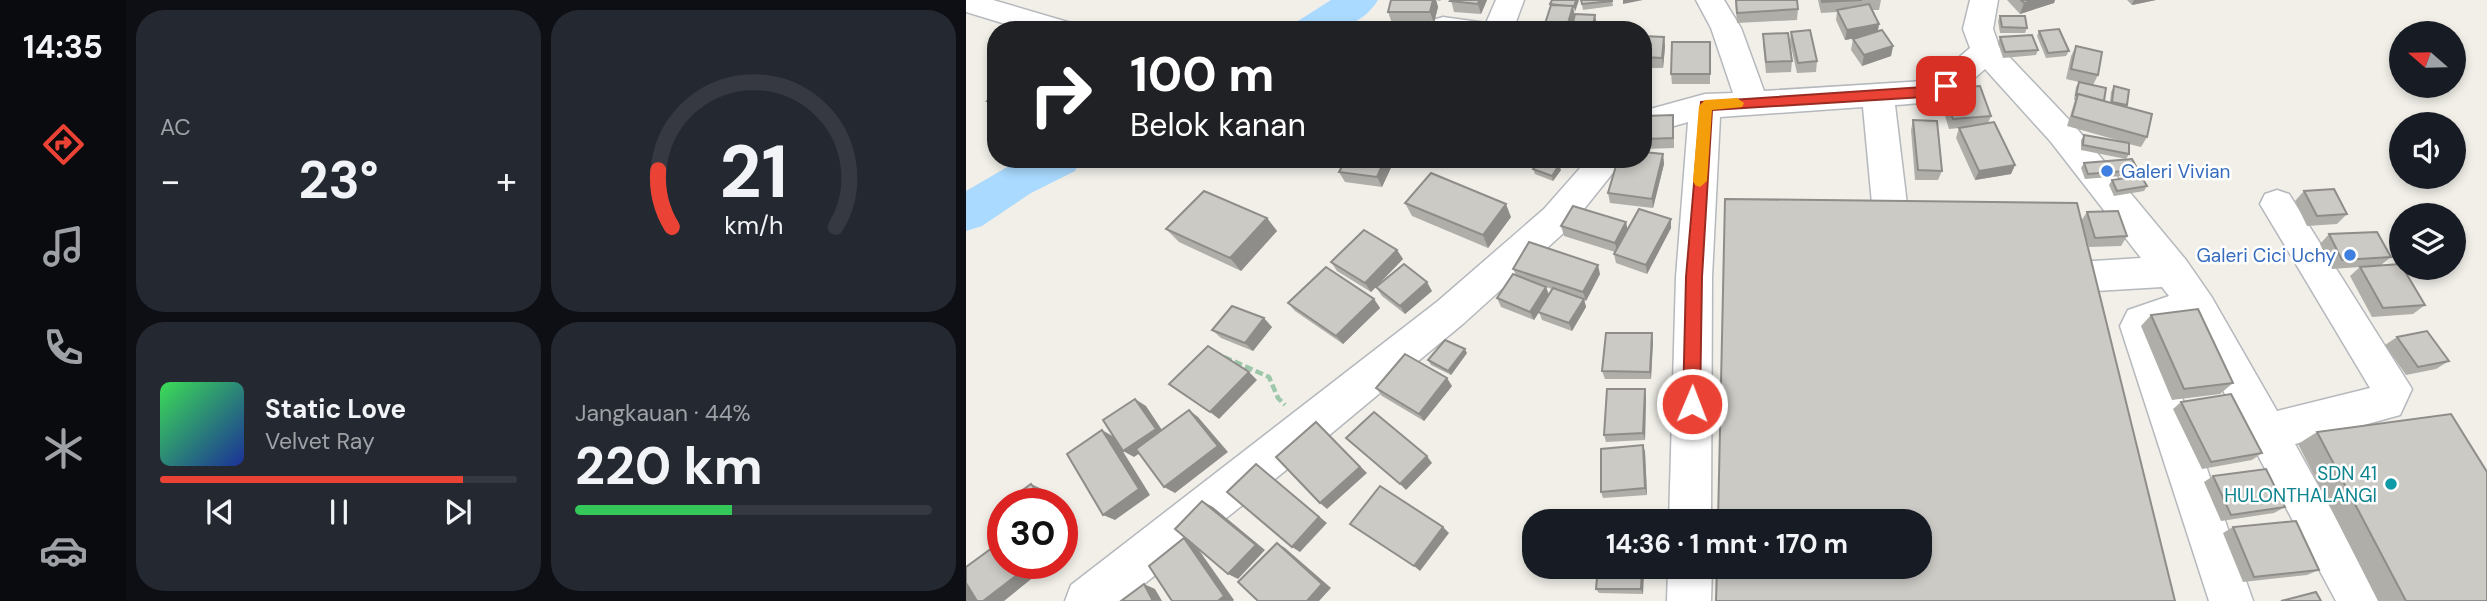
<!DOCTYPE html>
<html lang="id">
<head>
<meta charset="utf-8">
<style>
	:root { --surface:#171b24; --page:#242831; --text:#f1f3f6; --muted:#9ea1a6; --line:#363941; --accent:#ea4335 }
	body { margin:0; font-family:"DM Sans",sans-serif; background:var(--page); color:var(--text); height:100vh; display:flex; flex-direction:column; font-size:26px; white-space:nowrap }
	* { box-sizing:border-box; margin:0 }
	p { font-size:23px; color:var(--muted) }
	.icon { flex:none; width:38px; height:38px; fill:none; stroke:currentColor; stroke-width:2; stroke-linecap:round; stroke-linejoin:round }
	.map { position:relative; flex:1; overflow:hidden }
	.panel { display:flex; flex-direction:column; gap:10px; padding:10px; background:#0d0f14; width:840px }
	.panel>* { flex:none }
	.top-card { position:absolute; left:21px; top:21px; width:665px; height:147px; border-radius:28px; box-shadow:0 4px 10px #0003; background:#202124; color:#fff; overflow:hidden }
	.needle { width:46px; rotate:290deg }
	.buttons { position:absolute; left:1423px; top:21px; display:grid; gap:14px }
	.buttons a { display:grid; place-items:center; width:77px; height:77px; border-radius:50%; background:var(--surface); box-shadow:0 4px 10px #0003; font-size:35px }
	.speed { position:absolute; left:21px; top:488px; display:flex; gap:14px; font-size:35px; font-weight:700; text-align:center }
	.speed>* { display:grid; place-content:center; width:91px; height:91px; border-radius:50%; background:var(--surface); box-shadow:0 4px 10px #0003; line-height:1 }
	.speed .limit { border:10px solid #d22; background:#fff; color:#111 }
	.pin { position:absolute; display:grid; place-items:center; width:60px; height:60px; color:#fff; margin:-30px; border-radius:14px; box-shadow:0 4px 10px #0006 }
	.me { position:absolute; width:77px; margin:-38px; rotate:1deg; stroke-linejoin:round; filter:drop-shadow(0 0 5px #0008) }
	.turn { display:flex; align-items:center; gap:24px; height:147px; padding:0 28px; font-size:32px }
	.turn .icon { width:91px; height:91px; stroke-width:2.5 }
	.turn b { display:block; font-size:49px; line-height:60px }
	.big { font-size:52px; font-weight:700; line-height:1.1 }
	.panel .widget { flex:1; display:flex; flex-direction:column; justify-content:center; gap:10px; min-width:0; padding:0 24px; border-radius:28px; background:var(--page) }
	.panel .dial { align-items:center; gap:0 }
	.dial svg { height:182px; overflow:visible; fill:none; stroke:var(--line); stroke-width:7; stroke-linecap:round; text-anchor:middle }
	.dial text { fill:var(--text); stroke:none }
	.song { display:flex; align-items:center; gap:21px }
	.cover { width:84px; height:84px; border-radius:10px; background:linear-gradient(135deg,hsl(130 70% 55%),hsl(230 70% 35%)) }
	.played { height:7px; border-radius:4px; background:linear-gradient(90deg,var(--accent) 85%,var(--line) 85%) }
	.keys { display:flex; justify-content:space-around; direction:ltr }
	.heat { display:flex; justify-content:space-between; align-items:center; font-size:38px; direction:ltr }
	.charge { height:10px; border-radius:5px; background:linear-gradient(90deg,#34c759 44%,var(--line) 0) }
	.panel .tiles { flex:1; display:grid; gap:10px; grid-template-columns:repeat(2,1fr) }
	.trip { position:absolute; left:556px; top:509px; width:410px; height:70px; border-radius:28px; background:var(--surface); box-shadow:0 4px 10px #0003; font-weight:700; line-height:70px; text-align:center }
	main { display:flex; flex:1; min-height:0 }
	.menu { display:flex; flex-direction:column; width:126px; justify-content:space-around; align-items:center; background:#090b0e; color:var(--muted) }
	.menu .icon { width:49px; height:49px }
	.menu .on { color:var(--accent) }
	.menu b { font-size:32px; color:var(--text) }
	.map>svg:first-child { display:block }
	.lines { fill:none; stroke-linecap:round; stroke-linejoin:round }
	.river { fill:#aadaff; fill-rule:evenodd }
	.minor-casing { stroke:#b5b8bc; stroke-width:3 }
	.path { stroke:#9cc7a9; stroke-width:4.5; stroke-dasharray:8 3.5; stroke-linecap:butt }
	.minor { fill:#fff; fill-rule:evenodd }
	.wall { fill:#afaea9; fill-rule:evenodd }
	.shaded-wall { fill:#8f8d8a }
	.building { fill:#cccac5; stroke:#8f8d8a; stroke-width:2 }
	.route { fill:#ea4335; stroke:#982c22; stroke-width:2 }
	.slow { fill:#f59e0b }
	.shop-dot { fill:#3f7fe0; stroke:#fff; stroke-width:2.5 }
	.culture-dot { fill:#0f9aa8; stroke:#fff; stroke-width:2.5 }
	.labels { text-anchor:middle; stroke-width:5; stroke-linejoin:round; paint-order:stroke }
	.shop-label { font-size:19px; fill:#366cbe; stroke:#fff; text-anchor:start }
	.culture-label { font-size:19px; fill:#0d838f; stroke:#fff; text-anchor:end }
</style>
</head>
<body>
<main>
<nav class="menu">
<b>14:35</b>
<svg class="icon on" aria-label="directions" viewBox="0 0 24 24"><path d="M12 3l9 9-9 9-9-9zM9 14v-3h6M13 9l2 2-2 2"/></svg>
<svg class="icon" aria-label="music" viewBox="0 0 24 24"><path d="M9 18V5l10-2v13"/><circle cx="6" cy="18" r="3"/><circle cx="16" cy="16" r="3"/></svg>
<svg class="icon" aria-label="phone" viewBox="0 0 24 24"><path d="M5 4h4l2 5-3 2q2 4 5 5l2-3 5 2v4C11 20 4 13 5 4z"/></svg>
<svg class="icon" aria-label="climate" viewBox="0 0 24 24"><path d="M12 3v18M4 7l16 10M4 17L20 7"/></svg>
<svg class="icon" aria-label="car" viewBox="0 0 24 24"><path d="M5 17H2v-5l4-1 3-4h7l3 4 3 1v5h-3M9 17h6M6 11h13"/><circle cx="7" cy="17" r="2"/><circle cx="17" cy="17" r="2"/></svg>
</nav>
<section class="panel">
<div class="tiles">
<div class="widget"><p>AC</p>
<div class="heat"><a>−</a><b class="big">23°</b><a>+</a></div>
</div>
<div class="widget dial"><svg viewBox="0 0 100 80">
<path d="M14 69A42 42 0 1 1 86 69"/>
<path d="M14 69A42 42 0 0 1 8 44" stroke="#ea4335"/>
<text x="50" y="56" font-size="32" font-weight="700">21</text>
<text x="50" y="72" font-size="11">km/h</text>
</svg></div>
<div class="widget">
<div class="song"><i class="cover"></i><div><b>Static Love</b><p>Velvet Ray</p></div></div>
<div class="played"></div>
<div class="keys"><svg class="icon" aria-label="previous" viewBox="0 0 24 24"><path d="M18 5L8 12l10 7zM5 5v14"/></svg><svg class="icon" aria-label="pause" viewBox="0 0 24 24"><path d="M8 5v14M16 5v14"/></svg><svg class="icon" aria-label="next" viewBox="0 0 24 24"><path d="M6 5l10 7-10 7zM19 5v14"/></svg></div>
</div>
<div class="widget"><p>Jangkauan · 44%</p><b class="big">220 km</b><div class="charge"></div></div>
</div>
</section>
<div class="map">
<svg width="1521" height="601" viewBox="0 0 1521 601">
	<rect width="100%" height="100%" fill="#f1efe8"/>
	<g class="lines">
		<g class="river">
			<path d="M365,0H412C391,33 359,30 326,30L332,21Z"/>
			<polygon points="55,159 115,159 109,171 65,193 16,226 0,231 0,191"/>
		</g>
		<g class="minor-casing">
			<g id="minor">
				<polygon points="0,0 27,0 105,23 110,30 59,30 0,12"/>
				<polygon points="530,0 558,0 547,30 464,30 462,27 467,20 477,17 520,23"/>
				<path d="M730,0H758L775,28L798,91L958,81L970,77L1004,48L997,29L1004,0H1032L1027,29L1033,46L1107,124L1220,260L1245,296L1311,411L1404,388L1294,204L1299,194L1311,190L1323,194L1446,389L1434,415L1329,444L1416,601H1370L1222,325L1193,331L1287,601H1243L1154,326L1162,310L1203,296L1196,287L1080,294L1067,290L1062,279L1067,268L1080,264L1175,258L1085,142L1019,69C985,100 975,102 929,105L946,246L940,256L928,261L916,256L910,246L897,107L754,117L746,277L745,522H703L710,277L722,122L677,135V111L739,94L767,93L745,28Z"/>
				<polygon points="622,159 658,159 602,229 498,323 355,442 157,601 99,601 105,585 472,301 578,209"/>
				<polygon points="702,567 746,567 745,601 701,601"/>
			</g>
		</g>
		<polyline class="path" points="258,357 303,377 312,398 319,405"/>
		<use href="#minor" class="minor"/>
	</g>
	<g class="wall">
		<polygon points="425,0 475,0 474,1 470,0 472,7 468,23 453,23 466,24 468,30 442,23 426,23 422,12"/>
		<polygon points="485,0 521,0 515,14 488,12"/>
		<polygon points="615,0 646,0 647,6 617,10"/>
		<polygon points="769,0 831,0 832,9 831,20 771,23"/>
		<polygon points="852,0 915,0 913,10 906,10 913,24 912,32 927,46 925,56 896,66 885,50 887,39 890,38 879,40 870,20 871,12 855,13"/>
		<polygon points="1041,0 1089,0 1088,3 1054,14"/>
		<polygon points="1161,0 1190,0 1166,5"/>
		<polygon points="1034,16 1061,28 1059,33 1034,33 1032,21"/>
		<polygon points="1073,31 1103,51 1100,56 1080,58 1071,36"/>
		<polygon points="825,32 851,61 850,72 831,73 824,42"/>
		<polygon points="797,34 826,61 825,72 800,73 797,44"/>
		<polygon points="677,36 698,37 699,47 697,68 677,68"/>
		<polygon points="1034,37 1072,50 1070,55 1037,58 1032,43"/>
		<polygon points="744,42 744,84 706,84 705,74"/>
		<polygon points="1110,46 1132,75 1127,85 1138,101 1144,102 1145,92 1148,86 1161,105 1160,107 1181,137 1175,147 1163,144 1163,154 1160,159 1115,150 1115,140 1118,135 1158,142 1101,126 1109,100 1108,100 1110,87 1113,82 1100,79 1105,56"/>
		<polygon points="977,88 1025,116 1022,123 1049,165 1045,174 1009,180 990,138 993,128 983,129 974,99"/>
		<polygon points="30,93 30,109 21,101"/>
		<polygon points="947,120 976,171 972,180 949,180 945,130"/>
		<polygon points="708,126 708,148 679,149 678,139"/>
		<polygon points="697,154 698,164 687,208 644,203 642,193"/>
		<polygon points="380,159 429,159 416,187 379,182 373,172"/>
		<polygon points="493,159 518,159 515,165 494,161"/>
		<polygon points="1118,163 1172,170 1168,175 1119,179 1115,168"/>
		<polygon points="567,169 595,170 587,181 569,174"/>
		<polygon points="1146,180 1181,186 1178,191 1148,196 1143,185"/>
		<polygon points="1338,191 1381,214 1371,224 1341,226 1329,201"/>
		<polygon points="439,203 545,217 522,248 446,216"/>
		<polygon points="1121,212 1161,236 1155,246 1123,247 1115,221"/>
		<polygon points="301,218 311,231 275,271 213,242 200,229"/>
		<polygon points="595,226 661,229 705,228 681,274 650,263 648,254 649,252 598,236"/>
		<polygon points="1363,234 1425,257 1415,265 1459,305 1447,314 1406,317 1384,276 1394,267 1366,269 1354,244"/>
		<polygon points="431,250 437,259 405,292 371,271 365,262"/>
		<path d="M547,269L634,274L620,301L618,300L620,307L606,331L576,320L573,312L568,320L535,307L531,298L550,275ZM580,287L586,289L583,294Z"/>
		<polygon points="410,287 466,291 439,314 416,296"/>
		<polygon points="408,299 414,308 377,344 329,311 322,303"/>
		<polygon points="1185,315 1267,383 1254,394 1206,400 1175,326"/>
		<polygon points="306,327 287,351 255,338 246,330"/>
		<polygon points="1431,337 1483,361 1470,369 1440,375 1419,345"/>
		<polygon points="687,341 685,379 639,379 636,371"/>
		<polygon points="501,353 485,375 465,365 462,360"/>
		<polygon points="486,386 458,421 416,396 410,388"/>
		<polygon points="680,396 679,440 640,442 638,435"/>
		<polygon points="1215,402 1296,453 1286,460 1236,469 1207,409"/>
		<polygon points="1351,432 1521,601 1412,601 1332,444"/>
		<polygon points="677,445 679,452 681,495 637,498 635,492"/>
		<polygon points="1247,476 1319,507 1308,513 1255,521 1238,482"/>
		<polygon points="1267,527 1353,570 1341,575 1277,582 1257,533"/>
		<polygon points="678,567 677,594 633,593 630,589"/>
	</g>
	<g class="shaded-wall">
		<polygon points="467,0 470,0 472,7 468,23 464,12"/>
		<polygon points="513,0 521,0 515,14 512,4"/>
		<polygon points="610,0 613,0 609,12 608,7"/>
		<polygon points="657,0 677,0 657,4"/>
		<polygon points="1069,0 1089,0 1088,3 1054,14 1058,3"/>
		<polygon points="1168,0 1190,0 1166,5"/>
		<polygon points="607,6 609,17 605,30 600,30"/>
		<polygon points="629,15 631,25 630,30 626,30"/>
		<polygon points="913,24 911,34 879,40 881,30"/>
		<polygon points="698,37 699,47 697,68 696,58"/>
		<polygon points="927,46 925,56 896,66 898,55"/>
		<polygon points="697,154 698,164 687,208 686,199"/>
		<polygon points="419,159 429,159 416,187 411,177"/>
		<polygon points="513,159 518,159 515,165 513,160"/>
		<polygon points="593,165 595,170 587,181 586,176"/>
		<polygon points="1049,165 1045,174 1009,180 1013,171"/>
		<polygon points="540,204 545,217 522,248 517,235"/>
		<polygon points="301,218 311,231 275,271 264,258"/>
		<polygon points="705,219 705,228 681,274 680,265"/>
		<polygon points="660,222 662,231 651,252 649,243"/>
		<polygon points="431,250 437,259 405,292 399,283"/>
		<polygon points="632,265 634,274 620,301 617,292"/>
		<polygon points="461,282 466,291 439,314 434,306"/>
		<polygon points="580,287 583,296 568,320 564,312"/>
		<polygon points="408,299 414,308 377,344 370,336"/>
		<polygon points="618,299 620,307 606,331 603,323"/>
		<polygon points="298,318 306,327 287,351 279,343"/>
		<polygon points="686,333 687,341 685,379 684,372"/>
		<polygon points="499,349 501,353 485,375 482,371"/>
		<polygon points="283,372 291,380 253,419 244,412"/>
		<polygon points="481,378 486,386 458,421 453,414"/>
		<polygon points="679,389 680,396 679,440 677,433"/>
		<polygon points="169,399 180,406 200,436 168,457 157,451"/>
		<polygon points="223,410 232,417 262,452 209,493 198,487"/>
		<polygon points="357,429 401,473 361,509 354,503"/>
		<polygon points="136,430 148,437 184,495 149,520 137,515"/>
		<polygon points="677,445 679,452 681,495 679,488"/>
		<polygon points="461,456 466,463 440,490 434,484"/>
		<polygon points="290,464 361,523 334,552 326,547"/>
		<polygon points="65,484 78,490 89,504 80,504"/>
		<polygon points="236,501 247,507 299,550 272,579 262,574"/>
		<polygon points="96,514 112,533 96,546"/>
		<polygon points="477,527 483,533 454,571 448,566"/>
		<polygon points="218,538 228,543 268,600 267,601 252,601"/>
		<polygon points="311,543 319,548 365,588 353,601 341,601"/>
		<polygon points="57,564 68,564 74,572 38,601 17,601"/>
		<polygon points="676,567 678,567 677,594 675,589"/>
		<polygon points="0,578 14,601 0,601"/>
		<polygon points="178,584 189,589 196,601 187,601"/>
	</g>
	<g class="building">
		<polygon points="425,0 467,0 464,12 422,12"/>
		<polygon points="485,0 513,0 512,4 484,1"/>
		<polygon points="586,0 610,0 608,7 584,4"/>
		<polygon points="615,0 646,0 646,1 616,4"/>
		<polygon points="770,0 831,0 832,9 771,13"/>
		<polygon points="856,0 896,0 856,2"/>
		<polygon points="1055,0 1069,0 1058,3"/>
		<polygon points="903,4 913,24 881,30 871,10"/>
		<polygon points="585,5 607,6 600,30 577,30"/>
		<polygon points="609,14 629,15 626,30 605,30"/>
		<polygon points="1034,16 1059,16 1061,28 1036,27"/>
		<polygon points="442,22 466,24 463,30 439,30"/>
		<polygon points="513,22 545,26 544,30 510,30"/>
		<polygon points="495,25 509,27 508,30 493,30"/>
		<polygon points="1093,29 1103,51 1082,53 1073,31"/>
		<polygon points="844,30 851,61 832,63 825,32"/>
		<polygon points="916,30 927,46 898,55 887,39"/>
		<polygon points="822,33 826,61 800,62 797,34"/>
		<polygon points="1066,35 1072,50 1039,52 1034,37"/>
		<polygon points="677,36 698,37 696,58 677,57"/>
		<polygon points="706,42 744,42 744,74 705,74"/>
		<polygon points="1110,46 1136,52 1132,75 1105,69"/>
		<polygon points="1113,82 1140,88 1138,101 1112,94 1112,95 1110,95"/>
		<polygon points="1014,86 1025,116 987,119 977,88"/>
		<polygon points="1148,86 1163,90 1161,105 1146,102"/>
		<polygon points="30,93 30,104 21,101"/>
		<polygon points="1112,94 1186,114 1181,137 1106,116"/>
		<polygon points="707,115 707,138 678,139 678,116"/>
		<polygon points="947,120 971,121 976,171 952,170"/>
		<polygon points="1028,122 1049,165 1013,171 993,128"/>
		<polygon points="1118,135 1163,143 1163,154 1117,145"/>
		<polygon points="677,152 697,154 686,199 642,193 652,159 677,159"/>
		<polygon points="380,159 419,159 411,177 373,172"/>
		<polygon points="574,159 577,159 593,165 586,176 567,169"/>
		<polygon points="1166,159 1172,170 1122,174 1118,163"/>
		<polygon points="465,173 540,204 517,235 439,203"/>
		<polygon points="1175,176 1181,186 1151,191 1146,180"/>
		<polygon points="1368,189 1381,214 1351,216 1338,191"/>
		<polygon points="238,191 301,218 264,258 200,229"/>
		<polygon points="759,199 1111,203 1209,601 750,601 751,567 954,567 954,522 752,522"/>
		<polygon points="607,206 660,222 649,243 595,226"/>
		<polygon points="673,209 705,219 680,265 648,254"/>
		<polygon points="1152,211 1161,236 1129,238 1121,212"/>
		<polygon points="398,230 431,250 399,283 365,262"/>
		<polygon points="1411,232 1425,257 1376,260 1363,234"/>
		<polygon points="563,242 632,265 617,292 547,269"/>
		<polygon points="438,264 461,282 434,306 410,287"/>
		<polygon points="1434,264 1435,268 1437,268 1459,305 1417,308 1394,267"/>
		<polygon points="360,267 408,299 370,336 322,303"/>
		<polygon points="547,274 580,287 564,312 531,298"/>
		<polygon points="587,288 618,299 603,323 572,312"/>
		<polygon points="266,306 298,318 279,343 246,330"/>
		<polygon points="1232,309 1267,383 1218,389 1185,315"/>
		<polygon points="1461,331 1483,361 1452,367 1431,337"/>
		<polygon points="640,333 686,333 684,372 636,371"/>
		<polygon points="479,340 499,349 482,371 462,360"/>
		<polygon points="242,346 283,372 244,412 203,384"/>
		<polygon points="439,354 481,378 453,414 410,388"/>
		<polygon points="641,389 679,389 677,433 638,435"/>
		<polygon points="1265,394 1296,453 1245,462 1215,402"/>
		<polygon points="169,399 190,429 157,451 137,420"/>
		<polygon points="223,410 252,446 198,487 170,449"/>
		<polygon points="408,412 461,456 434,484 380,438"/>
		<polygon points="1485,414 1521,472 1521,601 1440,601 1351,432"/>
		<polygon points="350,422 394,467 354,503 310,457"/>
		<polygon points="136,430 173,489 137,515 101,454"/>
		<polygon points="677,445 679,488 635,492 635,449"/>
		<polygon points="290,464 353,517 326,547 261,492"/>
		<polygon points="1300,469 1319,507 1265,515 1247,476"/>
		<polygon points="65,484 80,504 38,504"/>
		<polygon points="414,486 477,527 448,566 384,524"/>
		<polygon points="236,501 290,545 262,574 209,529"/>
		<polygon points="37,505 37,524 28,512"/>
		<polygon points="637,513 680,514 679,522 636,522"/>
		<polygon points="1330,521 1353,570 1288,577 1267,527"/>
		<polygon points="218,538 258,596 252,601 206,601 183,566"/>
		<polygon points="37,540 37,564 57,564 60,568 17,601 11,601 0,583 0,567"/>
		<polygon points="311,543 356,584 341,601 292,601 272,582"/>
		<polygon points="632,567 676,567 675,589 630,589"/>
		<polygon points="178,584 187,601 155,601"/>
		<polygon points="1350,592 1355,601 1315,601"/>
	</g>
	<polygon class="route" points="980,81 985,83 985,90 958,97 746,110 736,277 734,404 732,409 726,411 720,409 717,404 720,277 735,102 958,87"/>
	<polygon class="slow" points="771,98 778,103 776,107 746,110 741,181 734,187 729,185 727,181 733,106 739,100"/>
	<g class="shop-dot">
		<circle cx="1141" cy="171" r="7"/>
		<circle cx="1384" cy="255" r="7"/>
	</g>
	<circle class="culture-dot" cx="1425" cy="484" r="7"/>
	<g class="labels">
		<g class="shop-label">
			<text x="1155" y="178">Galeri Vivian</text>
			<text x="1370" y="262" text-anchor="end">Galeri Cici Uchy</text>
		</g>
		<g class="culture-label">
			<text x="1411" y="480">SDN 41<tspan x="1411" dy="22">HULONTHALANGI</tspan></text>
		</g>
	</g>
</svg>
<div class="buttons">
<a><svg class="needle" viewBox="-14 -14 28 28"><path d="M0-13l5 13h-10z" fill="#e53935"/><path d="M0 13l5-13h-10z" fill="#9ea1a6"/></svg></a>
<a><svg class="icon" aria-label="sound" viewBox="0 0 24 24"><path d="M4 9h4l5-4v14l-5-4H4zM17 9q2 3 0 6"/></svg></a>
<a><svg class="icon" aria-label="layers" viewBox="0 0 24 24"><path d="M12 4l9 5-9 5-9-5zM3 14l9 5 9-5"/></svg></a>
</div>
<div class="speed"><div class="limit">30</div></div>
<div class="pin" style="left:980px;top:86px;background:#d93025"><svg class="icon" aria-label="arrive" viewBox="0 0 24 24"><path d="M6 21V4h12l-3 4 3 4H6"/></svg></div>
<svg class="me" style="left:726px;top:404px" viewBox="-20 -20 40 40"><circle r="17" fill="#ea4335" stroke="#fff" stroke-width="3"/><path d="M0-11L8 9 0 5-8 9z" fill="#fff"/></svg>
<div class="trip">14:36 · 1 mnt · 170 m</div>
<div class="top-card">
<div class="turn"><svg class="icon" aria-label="right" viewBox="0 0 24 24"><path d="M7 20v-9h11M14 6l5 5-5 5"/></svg><div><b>100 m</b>Belok kanan</div></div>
</div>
</div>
</main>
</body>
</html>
